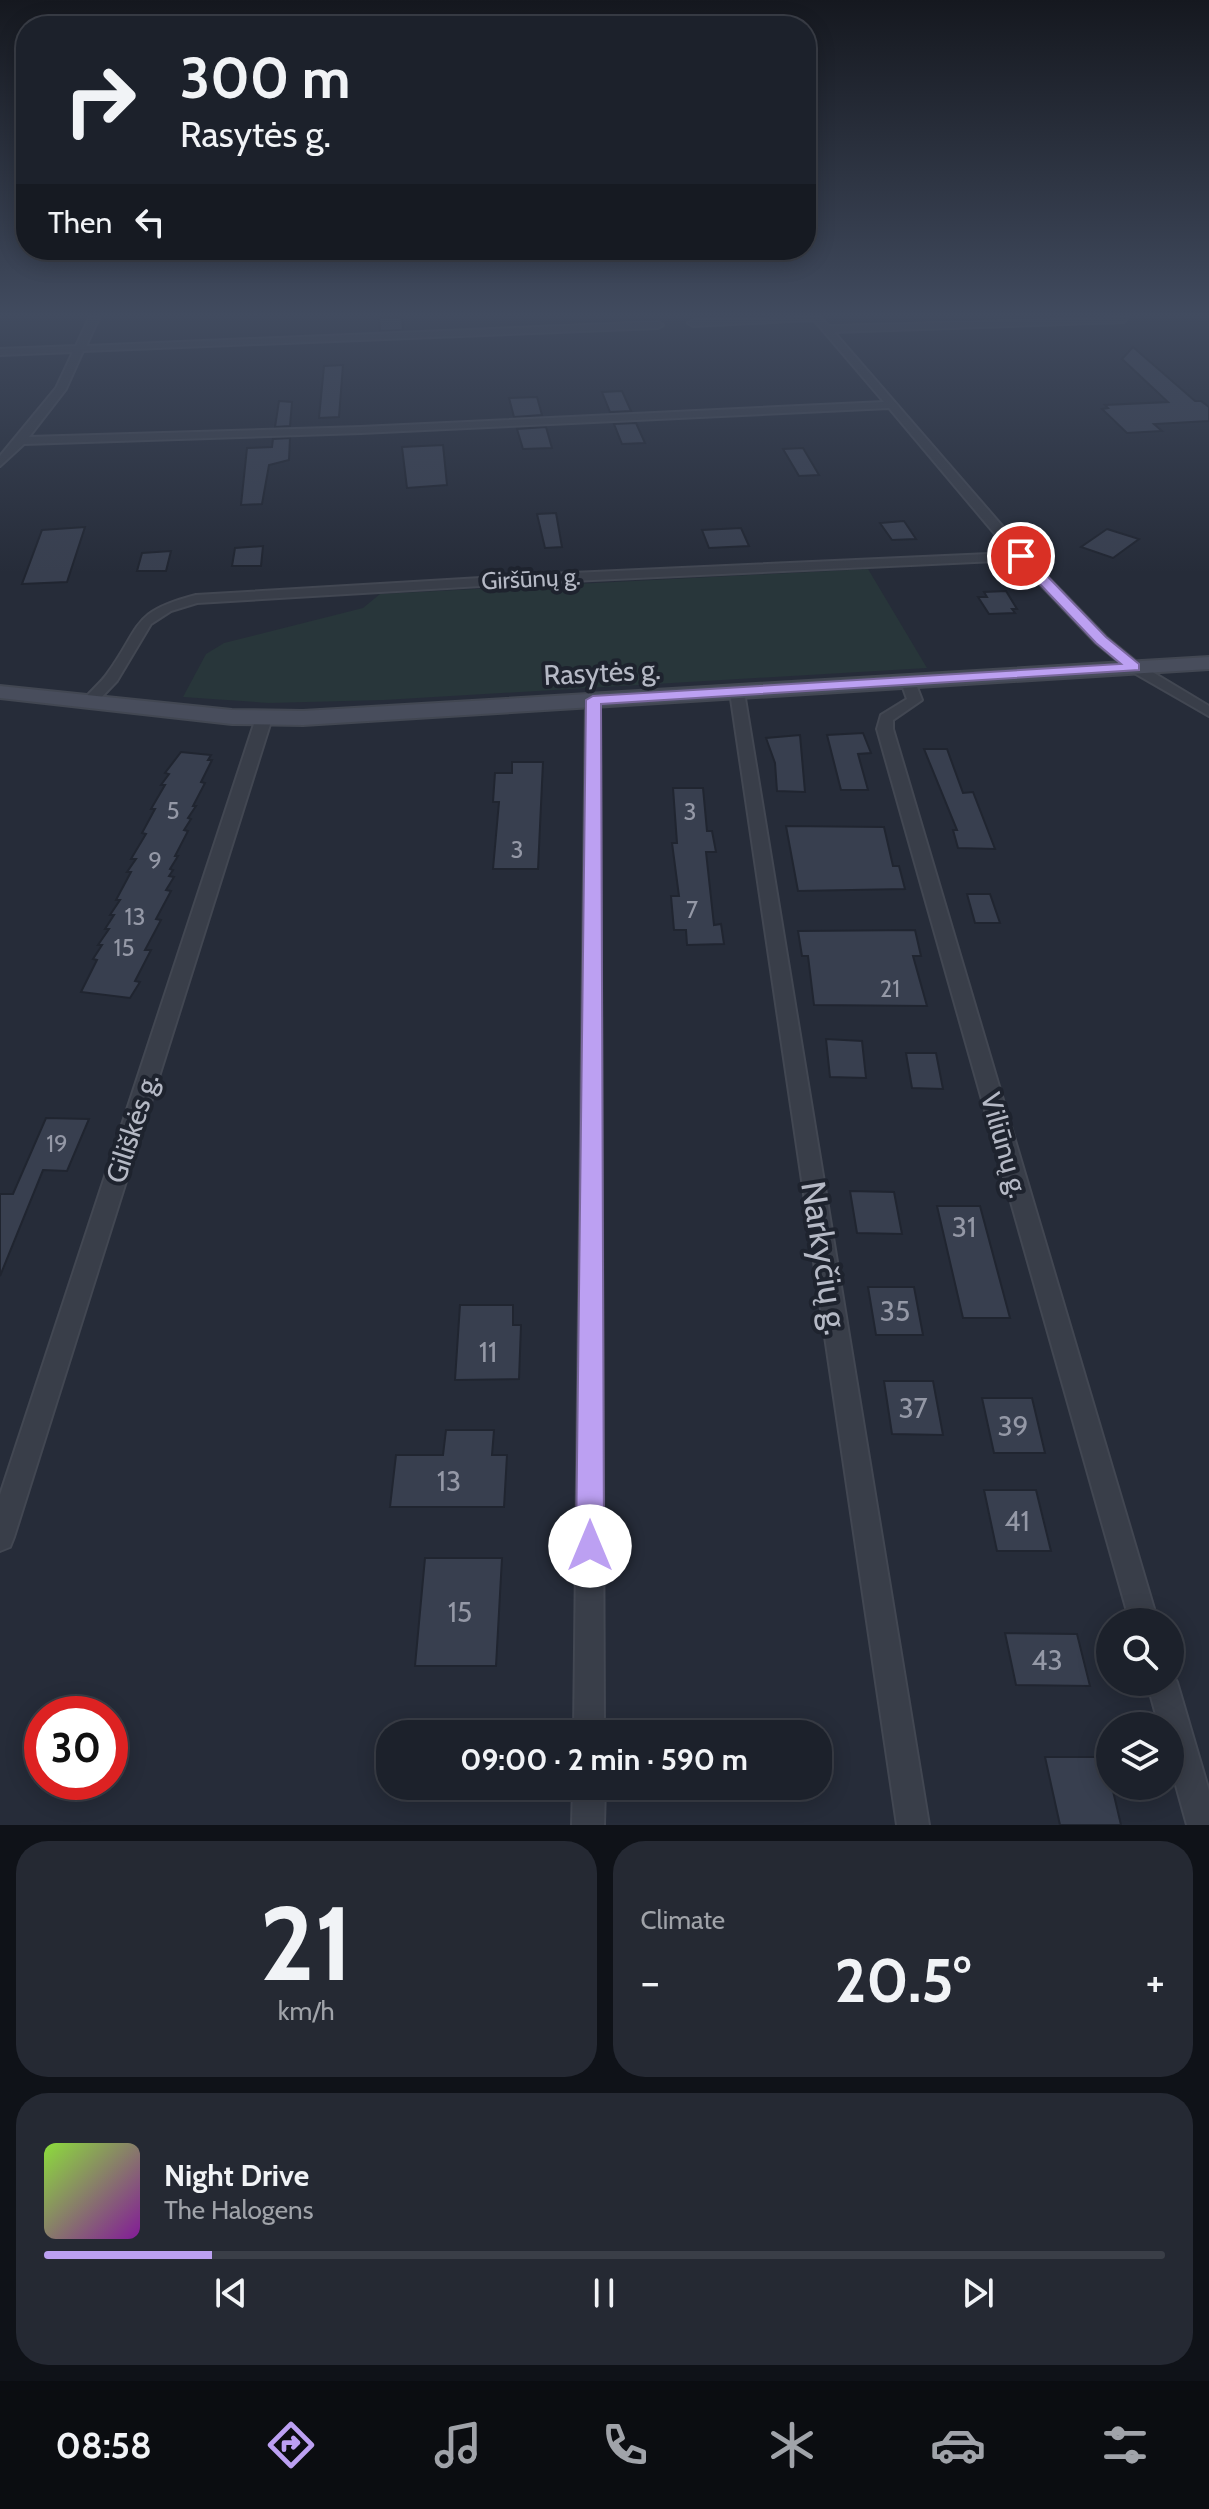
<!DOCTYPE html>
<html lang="en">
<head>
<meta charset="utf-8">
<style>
	:root { --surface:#1c212b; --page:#252933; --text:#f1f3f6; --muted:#a0a3a9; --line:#3a3e47; --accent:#bca0f2 }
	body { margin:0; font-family:Cabin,sans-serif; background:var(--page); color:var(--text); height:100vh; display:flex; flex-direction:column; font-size:30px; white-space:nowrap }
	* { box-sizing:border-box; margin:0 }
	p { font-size:26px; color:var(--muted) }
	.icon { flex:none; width:44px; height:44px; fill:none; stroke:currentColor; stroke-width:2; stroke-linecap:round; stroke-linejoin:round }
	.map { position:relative; height:1825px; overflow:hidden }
	.side { display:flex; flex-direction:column; gap:16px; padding:16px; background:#0f1218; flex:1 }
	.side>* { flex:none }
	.guide { position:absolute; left:16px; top:16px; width:800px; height:244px; border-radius:32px; box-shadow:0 4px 20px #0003,0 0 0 2px var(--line); background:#1c212b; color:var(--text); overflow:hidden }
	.fabs { position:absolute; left:1096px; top:1608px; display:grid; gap:16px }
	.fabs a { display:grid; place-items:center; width:88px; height:88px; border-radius:50%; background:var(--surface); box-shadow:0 4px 20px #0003,0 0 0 2px var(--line); font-size:40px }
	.speed { position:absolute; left:24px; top:1696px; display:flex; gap:16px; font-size:40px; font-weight:700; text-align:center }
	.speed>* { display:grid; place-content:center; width:104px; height:104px; border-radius:50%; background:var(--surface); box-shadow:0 4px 20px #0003,0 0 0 2px var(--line); line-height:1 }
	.speed .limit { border:12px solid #d22; background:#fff; color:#111 }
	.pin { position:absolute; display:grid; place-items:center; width:68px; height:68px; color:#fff; margin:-34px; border:4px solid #fff; border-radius:50%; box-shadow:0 2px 8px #0007 }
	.me { position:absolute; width:88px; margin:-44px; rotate:0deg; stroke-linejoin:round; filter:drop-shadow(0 0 6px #0008) }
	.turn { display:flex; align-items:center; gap:28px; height:168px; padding:0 32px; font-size:36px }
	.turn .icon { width:104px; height:104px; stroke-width:2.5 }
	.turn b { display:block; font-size:56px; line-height:68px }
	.then { display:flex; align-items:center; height:76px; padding:0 32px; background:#0003; gap:16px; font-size:30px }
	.big { font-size:60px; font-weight:700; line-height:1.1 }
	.side .tile { flex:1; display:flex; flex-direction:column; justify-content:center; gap:12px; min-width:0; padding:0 28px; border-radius:32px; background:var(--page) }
	.side .dial { align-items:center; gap:0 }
	.dial b { font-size:104px; line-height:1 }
	.song { display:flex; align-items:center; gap:24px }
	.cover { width:96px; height:96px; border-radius:12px; background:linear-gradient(135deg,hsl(90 70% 55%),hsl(290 70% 35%)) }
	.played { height:8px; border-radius:4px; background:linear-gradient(90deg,var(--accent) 15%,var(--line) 15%) }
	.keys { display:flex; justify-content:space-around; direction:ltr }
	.heat { display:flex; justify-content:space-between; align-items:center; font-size:44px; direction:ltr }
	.side .tiles { flex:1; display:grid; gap:16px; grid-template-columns:1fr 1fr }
	.tile:last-child { grid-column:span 2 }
	.trip { position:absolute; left:376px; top:1720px; width:456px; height:80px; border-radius:32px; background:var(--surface); box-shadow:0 4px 20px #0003,0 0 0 2px var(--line); font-weight:700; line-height:80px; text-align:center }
	.menu { display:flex; height:128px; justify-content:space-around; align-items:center; background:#0b0d11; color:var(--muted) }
	.menu .icon { width:56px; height:56px }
	.menu .active { color:var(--accent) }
	.menu b { font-size:36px; color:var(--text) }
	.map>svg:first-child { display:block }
	.green { fill:#28363a }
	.building { fill:#383f4f; stroke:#202530; stroke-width:2 }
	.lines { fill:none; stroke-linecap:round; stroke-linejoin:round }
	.minor-casing { stroke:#424752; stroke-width:4 }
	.secondary-casing { stroke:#424752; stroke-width:4 }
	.minor { fill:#393e49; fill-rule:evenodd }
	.secondary { fill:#484d5c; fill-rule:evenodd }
	.route { fill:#bca0f2; stroke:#7a689d; stroke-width:2 }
	.labels { text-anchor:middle; stroke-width:8; stroke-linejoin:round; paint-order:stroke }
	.far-street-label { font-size:24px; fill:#b5b9c5; stroke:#1e232e }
	.number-label { font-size:24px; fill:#9498a6 }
	.street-label { font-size:28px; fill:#b5b9c5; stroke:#1e232e }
	.near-number-label { font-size:28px; fill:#9498a6 }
	.near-street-label { font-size:34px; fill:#b5b9c5; stroke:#1e232e }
</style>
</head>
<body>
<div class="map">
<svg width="1209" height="1825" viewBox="0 0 1209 1825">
	<rect width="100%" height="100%" fill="#262c39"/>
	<polygon class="green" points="868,569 927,668 384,700 269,703 183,697 206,654 224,643 363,608 380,594"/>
	<g class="building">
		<polygon points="379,318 402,318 403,330 380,331"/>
		<polygon points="1133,347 1195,401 1201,401 1209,407 1209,421 1154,424 1162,431 1127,433 1102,409 1108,408 1105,405 1168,402 1122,359"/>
		<polygon points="343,365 339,417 319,418 324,366"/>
		<polygon points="622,391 631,411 610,412 602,392"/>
		<polygon points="537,397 542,415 514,417 509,398"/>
		<polygon points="279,401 292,402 290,426 275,427"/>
		<polygon points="636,423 645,443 622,444 614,424"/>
		<polygon points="546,427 552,448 523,449 517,429"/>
		<polygon points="290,438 289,460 269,465 262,504 241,505 247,448 272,447 273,439"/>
		<polygon points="443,445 447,485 407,488 402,447"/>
		<polygon points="803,448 819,475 799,476 783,449"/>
		<polygon points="556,513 562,547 545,548 537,514"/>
		<polygon points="904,521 916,539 892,540 880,523"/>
		<polygon points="85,527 67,582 22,584 42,530"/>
		<polygon points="741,528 749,546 709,548 702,530"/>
		<polygon points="1107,529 1139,539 1113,558 1081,547"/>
		<polygon points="263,546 261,566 232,566 235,548"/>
		<polygon points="171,551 166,571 137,571 142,553"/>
		<polygon points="1006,591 1017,609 1012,609 1015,613 989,614 978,597 987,597 984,592"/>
		<polygon points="863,733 871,753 858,754 868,790 841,790 827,735"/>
		<polygon points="800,735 805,792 777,791 775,763 766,738"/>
		<polygon points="924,749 947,749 963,793 973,792 995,849 958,848 953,830 957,830"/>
		<polygon points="181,752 211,755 208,760 212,760 201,782 205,783 193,806 196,806 188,818 191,819 184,830 188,831 175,856 178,856 170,869 173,870 169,876 174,877 166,890 171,891 156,919 161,920 145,950 151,950 135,981 140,982 130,998 81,992 97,960 93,959 102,945 98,945 109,929 105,929 114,915 110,915 120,900 116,900 131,872 127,872 136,859 131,859 146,834 142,833 155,809 151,809 165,785 161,785 169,774 165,773"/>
		<polygon points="512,762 543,762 538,869 493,869 499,802 493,802 495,773 512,773"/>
		<polygon points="673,788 703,788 707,831 712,831 716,852 706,852 714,925 721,924 724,944 687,945 686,930 674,930 671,896 679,896 672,843 677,843"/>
		<polygon points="786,826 884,827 893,866 899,866 905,889 798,891"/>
		<polygon points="967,894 990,894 1000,923 975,923"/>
		<polygon points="915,930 921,956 913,956 927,1006 814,1005 808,956 802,956 798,931"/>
		<polygon points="826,1039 862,1041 866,1078 830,1077"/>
		<polygon points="906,1053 936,1053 943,1089 912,1088"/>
		<polygon points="46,1118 89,1119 67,1171 43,1170 0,1276 0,1194 13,1194"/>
		<polygon points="850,1191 894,1192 902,1234 857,1233"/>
		<polygon points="937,1206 980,1206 1010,1318 963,1318"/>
		<polygon points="868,1287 914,1287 923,1335 876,1335"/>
		<polygon points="460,1305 513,1305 513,1325 521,1325 519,1379 455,1380"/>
		<polygon points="884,1381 933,1381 943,1435 892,1434"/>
		<polygon points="982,1398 1032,1398 1045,1453 994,1453"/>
		<polygon points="446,1430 494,1430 492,1455 507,1455 504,1507 390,1507 396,1455 443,1455"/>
		<polygon points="984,1490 1036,1490 1051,1551 997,1551"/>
		<polygon points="425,1558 502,1558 496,1666 415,1666"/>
		<polygon points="1005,1633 1077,1634 1090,1686 1016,1685"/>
		<polygon points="1045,1757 1105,1757 1121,1825 1060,1825"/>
	</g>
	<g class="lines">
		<g class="minor-casing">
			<g id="minor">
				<path d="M89,318H99L86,346L658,322L663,325L658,328L83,351L66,389L29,437L361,427L884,402L814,320L693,326L688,323L693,320L821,318L829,326L1128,318L1124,322L834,332L1036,565L1106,637L1139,664L1209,706V716L1129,670L1096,643L1017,560L529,583L197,603L171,611L151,624L117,681L94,705H84L82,702C89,692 100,684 107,674C142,626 130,612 196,595L529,575L1011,553L889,408L361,433L24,444L0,466V456L56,388L73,352L0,355V349L76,346Z"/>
				<polygon points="908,678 915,682 922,700 893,720 893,729 1158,1622 1130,1622 877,729 881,715 907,699 901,682"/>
				<polygon points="737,688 744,692 929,1825 897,1825 730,692"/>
				<polygon points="593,696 600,700 604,1734 574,1734 586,700"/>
				<polygon points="264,713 272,718 14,1537 10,1547 0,1551 0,1495 256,718"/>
				<polygon points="1170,1671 1177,1682 1209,1791 1209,1825 1187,1825 1170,1764 1170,1726 1159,1726 1147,1682 1170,1682"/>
				<polygon points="573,1786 605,1786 604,1825 572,1825"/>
			</g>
		</g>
		<g class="secondary-casing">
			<polygon id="secondary" points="1209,657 1209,669 303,725 232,724 0,698 0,686 232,710 303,711"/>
		</g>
		<use href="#minor" class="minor"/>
		<use href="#secondary" class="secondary"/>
	</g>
	<linearGradient id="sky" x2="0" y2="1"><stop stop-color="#15181f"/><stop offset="0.55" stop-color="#414b5f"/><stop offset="1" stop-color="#414b5f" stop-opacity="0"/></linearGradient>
	<rect width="1209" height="573" fill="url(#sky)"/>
	<polygon class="route" points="1021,552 1025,553 1106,637 1139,664 1139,670 601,704 604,1546 599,1556 590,1560 580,1556 576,1546 586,700 593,696 1121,664 1096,643 1016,559 1014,556"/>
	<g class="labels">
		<g class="far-street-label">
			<text transform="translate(531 579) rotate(-3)" y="8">Giršūnų g.</text>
		</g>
		<g class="number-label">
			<text x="173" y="819">5</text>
			<text x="690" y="820">3</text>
			<text x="517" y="858">3</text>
			<text x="155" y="869">9</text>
			<text x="692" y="918">7</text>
			<text x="135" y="925">13</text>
			<text x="124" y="956">15</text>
			<text x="890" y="997">21</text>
			<text x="57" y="1152">19</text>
		</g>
		<g class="street-label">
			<text transform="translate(602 672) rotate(-3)" y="10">Rasytės g.</text>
			<text transform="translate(132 1128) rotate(-72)" y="10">Giliškės g.</text>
			<text transform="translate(1005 1145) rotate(74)" y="10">Viliūnų g.</text>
		</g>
		<g class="near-number-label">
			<text x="964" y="1237">31</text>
			<text x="895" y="1321">35</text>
			<text x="488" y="1362">11</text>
			<text x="913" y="1418">37</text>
			<text x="1013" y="1436">39</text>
			<text x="449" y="1491">13</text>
			<text x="1017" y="1531">41</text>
			<text x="460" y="1622">15</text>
			<text x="1047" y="1670">43</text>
		</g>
		<g class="near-street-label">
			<text transform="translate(825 1258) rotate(81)" y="12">Narkyčių g.</text>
		</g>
	</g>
</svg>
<div class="fabs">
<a><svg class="icon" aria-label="search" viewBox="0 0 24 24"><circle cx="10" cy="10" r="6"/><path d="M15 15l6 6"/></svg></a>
<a><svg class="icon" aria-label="layers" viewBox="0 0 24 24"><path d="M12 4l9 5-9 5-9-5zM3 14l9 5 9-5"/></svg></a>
</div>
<div class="speed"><div class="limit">30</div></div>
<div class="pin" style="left:1021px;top:556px;background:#d93025"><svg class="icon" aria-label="arrive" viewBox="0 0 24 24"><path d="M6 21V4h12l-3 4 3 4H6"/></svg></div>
<svg class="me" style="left:590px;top:1546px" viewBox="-20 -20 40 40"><circle r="19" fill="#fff"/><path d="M0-13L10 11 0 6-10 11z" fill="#bca0f2"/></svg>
<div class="trip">09:00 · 2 min · 590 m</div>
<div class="guide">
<div class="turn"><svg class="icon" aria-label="right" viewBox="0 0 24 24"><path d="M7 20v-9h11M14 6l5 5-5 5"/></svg><div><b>300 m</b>Rasytės g.</div></div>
<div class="then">Then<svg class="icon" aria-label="left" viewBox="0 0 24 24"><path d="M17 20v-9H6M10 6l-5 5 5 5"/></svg></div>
</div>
</div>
<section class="side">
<div class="tiles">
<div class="tile dial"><b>21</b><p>km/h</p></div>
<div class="tile"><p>Climate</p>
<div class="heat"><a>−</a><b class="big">20.5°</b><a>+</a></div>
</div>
<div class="tile">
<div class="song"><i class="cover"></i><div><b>Night Drive</b><p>The Halogens</p></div></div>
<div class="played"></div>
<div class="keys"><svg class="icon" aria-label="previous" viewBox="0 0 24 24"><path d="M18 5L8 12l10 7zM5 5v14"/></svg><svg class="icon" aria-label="pause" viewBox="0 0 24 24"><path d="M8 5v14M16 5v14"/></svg><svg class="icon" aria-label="next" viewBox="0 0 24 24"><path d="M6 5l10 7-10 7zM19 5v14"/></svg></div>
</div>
</div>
</section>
<nav class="menu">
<b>08:58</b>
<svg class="icon active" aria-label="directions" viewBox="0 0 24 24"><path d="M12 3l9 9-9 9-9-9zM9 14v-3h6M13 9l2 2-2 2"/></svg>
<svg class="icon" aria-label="music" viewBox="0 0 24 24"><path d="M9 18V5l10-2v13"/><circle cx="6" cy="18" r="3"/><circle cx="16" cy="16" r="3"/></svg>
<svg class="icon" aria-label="phone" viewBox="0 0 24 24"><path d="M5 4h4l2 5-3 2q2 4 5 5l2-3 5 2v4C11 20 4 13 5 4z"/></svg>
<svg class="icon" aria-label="climate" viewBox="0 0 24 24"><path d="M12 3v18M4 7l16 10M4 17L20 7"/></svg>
<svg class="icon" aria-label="car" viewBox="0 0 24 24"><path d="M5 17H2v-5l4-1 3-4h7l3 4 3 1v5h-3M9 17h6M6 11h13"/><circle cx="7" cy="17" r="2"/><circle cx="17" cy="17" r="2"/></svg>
<svg class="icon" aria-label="filters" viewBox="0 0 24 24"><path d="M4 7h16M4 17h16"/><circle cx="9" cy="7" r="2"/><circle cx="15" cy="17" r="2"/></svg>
</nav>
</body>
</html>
